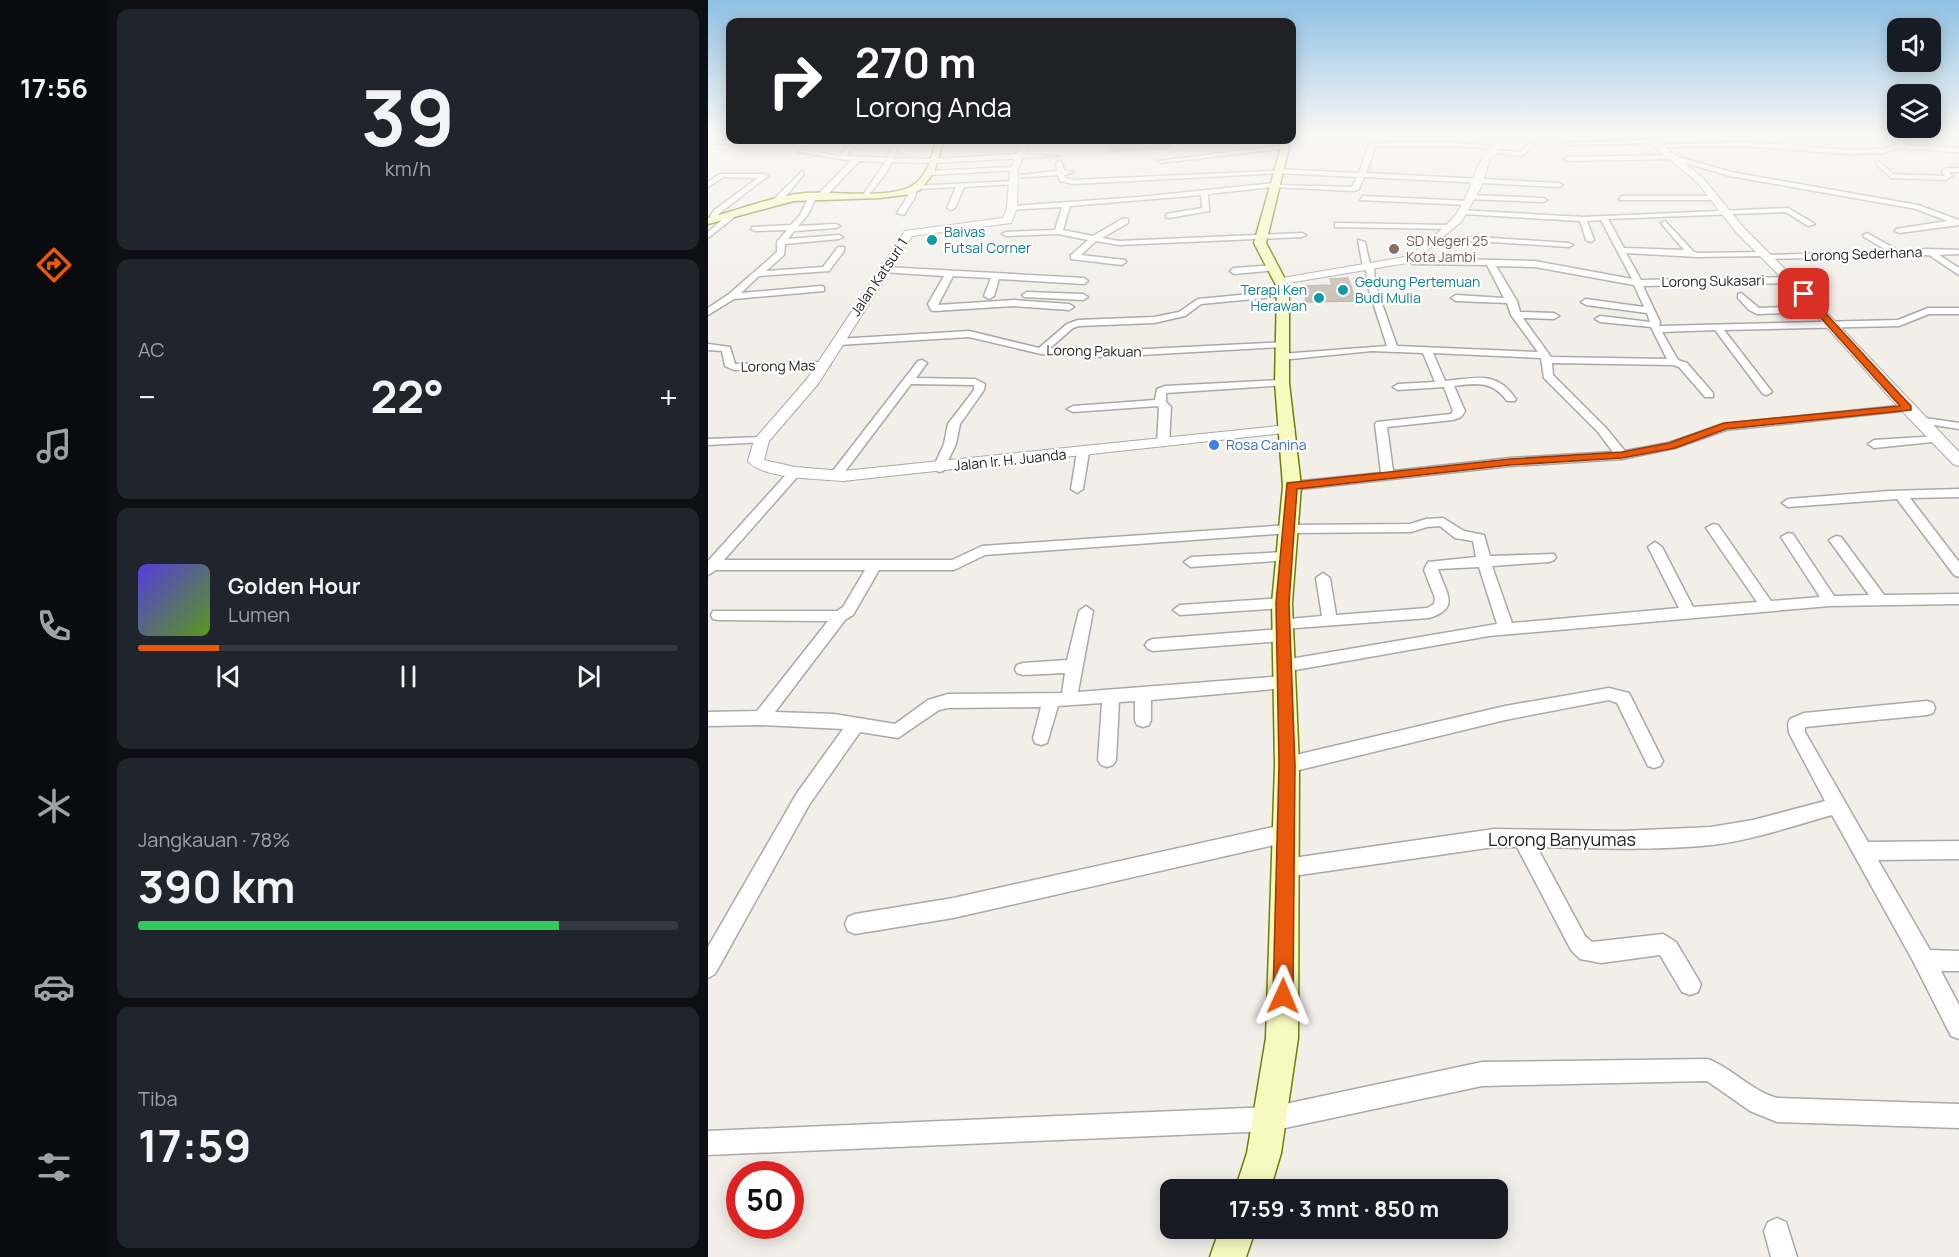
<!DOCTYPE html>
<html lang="id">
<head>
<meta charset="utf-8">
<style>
	:root { --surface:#171b24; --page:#20242c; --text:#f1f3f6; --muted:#9ea1a6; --line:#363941; --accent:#ea580c }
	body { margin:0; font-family:Manrope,sans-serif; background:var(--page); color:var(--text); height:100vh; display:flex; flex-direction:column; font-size:22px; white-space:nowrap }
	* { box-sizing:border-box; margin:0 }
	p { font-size:20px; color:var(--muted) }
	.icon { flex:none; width:33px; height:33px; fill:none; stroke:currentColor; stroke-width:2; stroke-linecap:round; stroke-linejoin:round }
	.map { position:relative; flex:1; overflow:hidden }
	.details { display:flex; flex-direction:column; gap:9px; padding:9px; background:#0d0f14; width:600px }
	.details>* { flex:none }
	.banner { position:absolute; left:18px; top:18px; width:570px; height:126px; border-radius:12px; box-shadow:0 3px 15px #0003; background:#202124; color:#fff; overflow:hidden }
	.fabs { position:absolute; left:1179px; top:18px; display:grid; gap:12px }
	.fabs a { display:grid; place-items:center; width:54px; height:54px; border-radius:12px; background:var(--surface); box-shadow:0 3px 15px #0003; font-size:30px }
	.speed { position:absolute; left:18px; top:1161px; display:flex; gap:12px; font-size:30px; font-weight:700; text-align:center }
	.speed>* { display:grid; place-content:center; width:78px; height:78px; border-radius:50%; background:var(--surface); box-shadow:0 3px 15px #0003; line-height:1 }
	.speed .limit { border:9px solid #d22; background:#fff; color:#111 }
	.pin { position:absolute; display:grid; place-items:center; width:51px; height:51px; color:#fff; margin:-26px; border-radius:12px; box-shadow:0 3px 9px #0006 }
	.me { position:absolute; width:66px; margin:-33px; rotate:1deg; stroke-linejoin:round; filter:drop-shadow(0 0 4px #0008) }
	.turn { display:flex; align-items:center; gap:21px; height:126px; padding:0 30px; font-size:27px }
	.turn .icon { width:78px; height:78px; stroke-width:2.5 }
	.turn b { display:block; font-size:42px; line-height:51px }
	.big { font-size:45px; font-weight:700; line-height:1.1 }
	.details .card { flex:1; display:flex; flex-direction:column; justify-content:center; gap:9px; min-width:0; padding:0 21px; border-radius:12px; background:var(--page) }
	.details .dial { align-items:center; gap:0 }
	.dial b { font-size:78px; line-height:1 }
	.song { display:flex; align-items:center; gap:18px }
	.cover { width:72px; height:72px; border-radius:9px; background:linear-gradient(135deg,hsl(250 70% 55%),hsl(90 70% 35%)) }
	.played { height:6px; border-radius:3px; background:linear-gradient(90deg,var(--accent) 15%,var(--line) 15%) }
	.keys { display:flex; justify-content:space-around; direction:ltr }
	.heat { display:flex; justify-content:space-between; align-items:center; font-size:33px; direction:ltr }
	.charge { height:9px; border-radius:4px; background:linear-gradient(90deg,#34c759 78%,var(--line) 0) }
	.trip { position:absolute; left:452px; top:1179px; width:348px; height:60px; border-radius:12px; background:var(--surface); box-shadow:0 3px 15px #0003; font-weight:700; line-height:60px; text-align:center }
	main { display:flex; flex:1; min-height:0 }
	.dock { display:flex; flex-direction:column; width:108px; justify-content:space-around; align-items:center; background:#090b0e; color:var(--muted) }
	.dock .icon { width:42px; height:42px }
	.dock .active { color:var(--accent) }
	.dock b { font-size:27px; color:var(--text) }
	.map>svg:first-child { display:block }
	.building { fill:#c7bfb8; stroke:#c4b6ab; stroke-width:1.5 }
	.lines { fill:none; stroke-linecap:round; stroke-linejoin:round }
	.minor-casing { stroke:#a9a9a9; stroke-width:3 }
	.tertiary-casing { stroke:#a9a9a9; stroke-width:2 }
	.secondary-casing { stroke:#707d05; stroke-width:3 }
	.minor { fill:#fff; fill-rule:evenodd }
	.tertiary { fill:#fff; fill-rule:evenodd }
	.secondary { fill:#f7fabf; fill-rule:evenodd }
	.route { fill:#ea580c; stroke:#983908; stroke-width:1.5 }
	.culture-dot { fill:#0f9aa8; stroke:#fff; stroke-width:2 }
	.education-dot { fill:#8d6e63; stroke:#fff; stroke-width:2 }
	.shop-dot { fill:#3f7fe0; stroke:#fff; stroke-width:2 }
	.labels { text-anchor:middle; stroke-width:4.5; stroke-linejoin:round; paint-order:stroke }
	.far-culture-label { font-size:14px; fill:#0d838f; stroke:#fff; text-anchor:start }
	.far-education-label { font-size:14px; fill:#785e54; stroke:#fff; text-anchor:start }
	.far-street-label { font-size:14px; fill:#222; stroke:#fff }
	.far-shop-label { font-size:14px; fill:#366cbe; stroke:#fff; text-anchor:start }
	.near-street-label { font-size:18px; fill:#222; stroke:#fff }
</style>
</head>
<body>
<main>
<nav class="dock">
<b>17:56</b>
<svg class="icon active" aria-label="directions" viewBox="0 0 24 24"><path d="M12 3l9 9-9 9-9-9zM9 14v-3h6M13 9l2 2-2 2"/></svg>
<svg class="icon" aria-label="music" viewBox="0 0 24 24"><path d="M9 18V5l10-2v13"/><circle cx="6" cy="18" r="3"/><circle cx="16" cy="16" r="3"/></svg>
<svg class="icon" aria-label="phone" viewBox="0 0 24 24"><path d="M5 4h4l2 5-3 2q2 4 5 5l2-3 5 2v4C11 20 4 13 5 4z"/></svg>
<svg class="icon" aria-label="climate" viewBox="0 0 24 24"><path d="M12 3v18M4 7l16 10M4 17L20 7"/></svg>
<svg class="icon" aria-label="car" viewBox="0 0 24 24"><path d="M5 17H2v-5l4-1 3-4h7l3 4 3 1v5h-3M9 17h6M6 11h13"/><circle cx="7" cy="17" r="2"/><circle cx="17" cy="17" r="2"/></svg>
<svg class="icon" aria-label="filters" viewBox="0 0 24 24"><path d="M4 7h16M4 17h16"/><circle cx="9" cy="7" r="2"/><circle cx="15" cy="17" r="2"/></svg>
</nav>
<section class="details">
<div class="card dial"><b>39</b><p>km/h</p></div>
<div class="card"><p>AC</p>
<div class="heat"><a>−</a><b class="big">22°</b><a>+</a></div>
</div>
<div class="card">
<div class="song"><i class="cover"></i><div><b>Golden Hour</b><p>Lumen</p></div></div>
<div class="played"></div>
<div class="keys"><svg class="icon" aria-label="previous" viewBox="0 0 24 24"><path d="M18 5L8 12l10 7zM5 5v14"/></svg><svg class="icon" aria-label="pause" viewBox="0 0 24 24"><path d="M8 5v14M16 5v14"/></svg><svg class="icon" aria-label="next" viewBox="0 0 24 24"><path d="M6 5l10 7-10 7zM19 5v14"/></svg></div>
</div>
<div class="card"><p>Jangkauan · 78%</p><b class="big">390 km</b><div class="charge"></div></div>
<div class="card"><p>Tiba</p><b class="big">17:59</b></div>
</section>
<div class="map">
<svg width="1251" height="1257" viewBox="0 0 1251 1257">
	<rect width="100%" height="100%" fill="#f2efe9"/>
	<g class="building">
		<polygon points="400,140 463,140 463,148 401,152"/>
		<polygon points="640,278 648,301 598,302 596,286 624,285 622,279"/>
	</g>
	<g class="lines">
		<g class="minor-casing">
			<g id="minor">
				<polygon points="17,134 21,136 9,140 16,142 16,144 0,143 0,139"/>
				<polygon points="1173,134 1181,134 1200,145 1251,148 1251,152 1188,148 1176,153 1140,154 1037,146 947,147 944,145 1037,142 1140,150 1175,149 1190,144"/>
				<polygon points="146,140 152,140 138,156 179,158 187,140 193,140 185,158 225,159 310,154 350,156 227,163 184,162 178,173 159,197 155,195 177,162 151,161 116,198 110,198 110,194 143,161 91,152 94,150 132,156"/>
				<polygon points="471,140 499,140 469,143"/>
				<polygon points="943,140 945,143 858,145 855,143"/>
				<polygon points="745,142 790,147 787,149 745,146 668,146 658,173 851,183 855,185 851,187 656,177 651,189 647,191 564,187 500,194 501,211 461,218 458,218 458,214 494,208 493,195 362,206 355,230 385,236 414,219 420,219 420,223 394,238 411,241 594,233 598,235 594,237 411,245 388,241 373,255 417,260 418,262 414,265 363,259 363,255 380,240 350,234 298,236 294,234 298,232 347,230 354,207 301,210 304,206 431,197 567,183 570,185 644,187 649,177 572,173 366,184 352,181 350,175 306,178 303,176 349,171 348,163 351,161 354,163 356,170 366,172 356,175 357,178 366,180 566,171 569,169 651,173 660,146 665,143"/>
				<polygon points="822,143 827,144 814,156 780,152 783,150 812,152"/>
				<polygon points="577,145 579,148 453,163 450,161"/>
				<polygon points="964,155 1023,172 1210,205 1251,220 1251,225 1191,233 1187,231 1188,229 1239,221 1208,209 1022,176 964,159 859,161 856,159 859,157"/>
				<polygon points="1168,162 1172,162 1185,174 1237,176 1234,171 1239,168 1251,168 1251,172 1241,172 1244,176 1238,180 1183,178 1168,164"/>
				<polygon points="306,167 308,170 221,175 218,173 221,171"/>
				<polygon points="94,171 96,174 72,203 66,203 66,199"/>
				<polygon points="12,174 57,174 60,176 12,213 4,222 0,220 6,210 50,178 16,177 0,187 0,182"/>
				<polygon points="306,181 308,184 256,187 247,208 243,210 239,208 248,187 209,189 207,197 196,215 189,213 206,186"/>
				<polygon points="102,194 109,196 99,216 90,226 128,224 132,226 128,228 86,231 80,239 131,235 135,237 131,239 77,244 76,255 58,271 115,267 130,247 136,247 136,251 121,271 51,276 33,293 113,286 116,287 116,291 26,299 0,315 0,308 21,294 69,252 69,242 79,230 47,231 43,229 44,227 83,225 92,215"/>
				<polygon points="763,195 835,198 839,200 835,202 760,199"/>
				<polygon points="655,196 760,201 764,203 760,205 652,200"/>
				<polygon points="914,196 1007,196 1011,198 1007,200 911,200"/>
				<path d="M1080,208L1107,224L1100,226L1078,212L900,219L916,248L976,250L953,223L957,221L986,252L990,253L1056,252L1060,255L1180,251L1156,237L1155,235L1159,233L1191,251L1220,249L1251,250V254L1231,255L1251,268V275L1221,255L1060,259L1056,256L990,257L918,253L933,280L1082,277L1086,280L1082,283L935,286L952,322L951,326L1190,320L1220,308H1251V314H1221L1191,326L1016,330L1064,392L1059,395L1055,394L1007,330L954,332L970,360L979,363L1005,393V397H997L971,367L965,365L844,363L845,375L898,428L917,451L960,443L1016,424L1199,405L1203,406V410L1018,430L967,448L914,459L802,466L584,490L578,486L584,482L673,473L667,424L669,422L743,414L745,411L736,387L690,390L685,387L690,384L727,382L715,353L664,351L573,360L568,357L573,354L679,346L659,284L658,269L655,267L650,240L657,242L662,264L666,266L667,284L689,346L830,352L803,315L799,303L748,301L743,298L748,295L796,298L779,265L705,264L701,261L705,258L827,261L924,279L893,220L879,221L886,240L882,242L878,240L872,221L755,214L751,212L752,210L875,217ZM788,266L827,267L926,285L936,307L878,299L873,302L878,305L939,313L942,322L892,316L887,319L892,322L943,327L959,359L843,357L815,318L846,319L851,316L846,313L812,312L809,301ZM725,353L833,358L836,378L890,432L905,452L802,458L685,471L679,427L745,420L753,417L757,411L746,386C769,383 785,381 799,401H807L808,399C788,370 768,378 737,381Z"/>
				<polygon points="22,213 29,215 0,238 0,232"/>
				<polygon points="630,223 739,225 743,227 739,229 627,227 627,223"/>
				<polygon points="770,237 861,243 865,245 861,247 770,241 725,242 721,240 725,238"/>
				<polygon points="566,265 569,266 569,270 526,274 522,271 526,268"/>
				<polygon points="177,267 376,278 380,281 376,284 291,279 286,296 281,299 276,296 283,278 245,276 230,305 306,300 361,304 366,307 361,310 306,306 226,311 223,310 220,304 236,276 174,272 173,270"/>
				<polygon points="575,291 579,294 578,296 493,304 477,316 446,323 371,326 365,328 342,348 398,351 577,342 579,344 574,347 398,357 333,354 261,337 130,345 125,342 130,339 261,331 331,348 359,324 370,320 446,317 471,312 490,299"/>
				<polygon points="319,292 375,294 380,297 375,300 316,297 314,295"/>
				<polygon points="1033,293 1051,308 1110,306 1115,309 1110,312 1049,314 1041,310 1030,298 1030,294"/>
				<polygon points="0,344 22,347 27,364 117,362 122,365 117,368 26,370 17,366 14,351 0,350"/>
				<polygon points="214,360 219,363 208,378 267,379 277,384 276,390 252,424 248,444 235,471 231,472 225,468 236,444 240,424 266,390 266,385 203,384 132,478 124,478 124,472 210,361"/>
				<polygon points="574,380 578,381 578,385 458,393 458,402 463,407 461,443 455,446 449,443 451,408 450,406 365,412 359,409 365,406 447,400 449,389 457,386"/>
				<polygon points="1211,417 1251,423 1251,429 1207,422 1205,420"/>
				<polygon points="1230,436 1234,437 1234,441 1166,448 1160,444 1166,440"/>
				<polygon points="54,437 60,440 58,442 0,445 0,439"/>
				<polygon points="375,448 381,452 375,489 369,493 363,489 369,452"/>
				<path d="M87,468L91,469V475L16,560H244L274,546L581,525L702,524L718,519L735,518L756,531L776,535L782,556L846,554L848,557L846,560L841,562L784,566L804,623L971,608L940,547L947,542L954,547L985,607L1049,602L998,528L1005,524L1010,525L1063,601L1112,597L1073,537L1080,533L1085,534L1126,596L1161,595L1121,540L1128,536L1133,537L1176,595L1251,594V604L1122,606L781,636L576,672L570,670L568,666L570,662L576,660L789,624L771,567L730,569C737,592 754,608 721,618L575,629L580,631L583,635L580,639L575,641L445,651L440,649L437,645L440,641L445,639L575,629L568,624L570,620L614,616L608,578L615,573L622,578L628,615L719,608L726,604L727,598L716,570L720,562L768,557L765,541L747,538L732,526L719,527L703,532L581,533L277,555L246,570H171L145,615L137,620L67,712L126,714L187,724L220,700L240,694L354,693L357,673L315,675L309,673L307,669L309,665L315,663L359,660L371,611L378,606L385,611L370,692L577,676L583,678L585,682L583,686L577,688L443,700V720L441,725L435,727L429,725L427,720V701L411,702L408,760L405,765L399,767L393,765L390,760L394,703L350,706L339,743L333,745L327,743L325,738L333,707L240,708L231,710L190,738L152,732L101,805L7,974L0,978V947L89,793L135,729L53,725L0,726V712L49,711L120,621L10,620L5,619L3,615L5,611H129L135,607L157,570H8L0,575V561L83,469Z"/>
				<polygon points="1251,489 1251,497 1202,498 1251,562 1251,577 1246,575 1189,499 1080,507 1074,503 1080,499 1181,491"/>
				<polygon points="576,552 581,554 583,557 581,560 483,567 476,562 483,557"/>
				<polygon points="574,598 581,603 574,608 472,615 465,610 472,605"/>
				<polygon points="901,688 921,693 955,761 952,766 946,768 940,766 909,703 901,700 797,720 579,773 573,770 570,765 573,760 579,757 797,706"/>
				<path d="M1219,701L1225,703L1227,708L1225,713L1219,715L1097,727V732L1160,842L1251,841V859L1170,860L1222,950L1251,951V971H1233L1251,1005V1039L1243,1036L1205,961L1124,815C1085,826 1045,840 1004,845C946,851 887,848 829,847L877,936L884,942L955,934L968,942L993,984L990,992L982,995L974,992L952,955L893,963L872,959L863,950L809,847H786L578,877L571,875L568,868L571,861L578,859L786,829L914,831L1003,827L1045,820L1117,801L1081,733L1080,724L1082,719L1096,713Z"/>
				<polygon points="579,824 586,827 588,833 586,839 579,842 245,918 147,934 140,931 137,924 140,917 147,914 245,898"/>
				<path d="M1000,1059C1025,1069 1044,1091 1069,1098L1251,1104V1128L1069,1122L1042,1111L999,1081L774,1086L563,1131L0,1155V1131L563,1107L774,1062Z"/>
				<polygon points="1069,1218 1078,1222 1089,1257 1063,1257 1056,1231 1060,1222"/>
			</g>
		</g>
		<g class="tertiary-casing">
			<g id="tertiary">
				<path d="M797,134H806L782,159L773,187L754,221L722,248L711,261L574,284L568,281L574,278L703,256C716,242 733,232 745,218C760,201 763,177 774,159C779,149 788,142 797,134Z"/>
				<polygon points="931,134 941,134 995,178 1036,228 1086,278 1251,452 1251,466 1245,464 1194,411 1078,282 1028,232 989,182"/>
				<path d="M314,140H322L310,169L309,208L303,223L204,236L110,384L61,441L56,460L87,467L135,471L580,425L587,429L585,432L135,481C113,479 53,479 40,461L46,440L99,379L197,231L295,218L299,208L302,169Z"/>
			</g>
		</g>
		<g class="secondary-casing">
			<g id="secondary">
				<path d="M228,140H236L226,172L212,190L203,194L172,198L86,201L0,224V218C32,210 64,196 98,193C126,191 178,199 202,187C219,178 224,157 228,140Z"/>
				<polygon points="571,140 579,140 581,147 558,243 581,287 581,383 593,486 584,603 591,765 590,1038 573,1153 562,1190 527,1190 539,1153 558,1038 567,765 564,603 575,486 567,383 569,287 546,243 573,147"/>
				<polygon points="512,1228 548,1228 538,1257 502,1257"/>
			</g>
		</g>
		<use href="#minor" class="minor"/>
		<use href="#tertiary" class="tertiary"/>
		<use href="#secondary" class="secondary"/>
	</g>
	<linearGradient id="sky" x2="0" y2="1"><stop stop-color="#8fc0e4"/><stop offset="0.43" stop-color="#f9f8f5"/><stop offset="1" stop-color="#f9f8f5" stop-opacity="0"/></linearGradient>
	<rect width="1251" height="310" fill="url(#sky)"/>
	<polygon class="route" points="1093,293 1099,293 1203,406 1203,410 1018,429 967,448 914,458 802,465 589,489 581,603 587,765 585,996 582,1003 575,1006 568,1003 565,996 571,765 568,603 579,483 802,459 914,452 961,443 1016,423 1192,406 1093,296"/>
	<g class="culture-dot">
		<circle cx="224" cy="240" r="6"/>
		<circle cx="635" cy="290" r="6"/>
		<circle cx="611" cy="298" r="6"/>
	</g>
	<circle class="education-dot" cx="686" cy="249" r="6"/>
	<circle class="shop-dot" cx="506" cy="445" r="6"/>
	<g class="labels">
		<g class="far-culture-label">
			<text x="236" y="237">Baivas<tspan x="236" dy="16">Futsal Corner</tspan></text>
			<text x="647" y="287">Gedung Pertemuan<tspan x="647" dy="16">Budi Mulia</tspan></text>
			<text x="599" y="295" text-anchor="end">Terapi Ken<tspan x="599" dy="16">Herawan</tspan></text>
		</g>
		<g class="far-education-label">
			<text x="698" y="246">SD Negeri 25<tspan x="698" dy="16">Kota Jambi</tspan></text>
		</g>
		<g class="far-street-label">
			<text transform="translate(1155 254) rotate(-2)" y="5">Lorong Sederhana</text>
			<text transform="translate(171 277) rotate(-56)" y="5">Jalan Katsuri 1</text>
			<text transform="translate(1005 281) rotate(-1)" y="5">Lorong Sukasari</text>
			<text transform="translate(386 351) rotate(1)" y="5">Lorong Pakuan</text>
			<text transform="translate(70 366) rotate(-1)" y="5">Lorong Mas</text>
			<text transform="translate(302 460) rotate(-6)" y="5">Jalan Ir. H. Juanda</text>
		</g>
		<g class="far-shop-label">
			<text x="518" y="450">Rosa Canina</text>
		</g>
		<g class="near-street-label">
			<text x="854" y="846">Lorong Banyumas</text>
		</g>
	</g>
</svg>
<div class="fabs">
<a><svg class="icon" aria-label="sound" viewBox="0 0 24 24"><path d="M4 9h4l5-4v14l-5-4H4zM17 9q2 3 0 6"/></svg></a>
<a><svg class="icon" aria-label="layers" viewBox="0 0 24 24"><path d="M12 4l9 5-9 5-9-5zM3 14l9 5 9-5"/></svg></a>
</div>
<div class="speed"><div class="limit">50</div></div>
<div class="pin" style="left:1096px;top:294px;background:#d93025"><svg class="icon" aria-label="arrive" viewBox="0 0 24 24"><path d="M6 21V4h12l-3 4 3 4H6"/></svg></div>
<svg class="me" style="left:575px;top:996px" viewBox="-20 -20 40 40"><path d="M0-17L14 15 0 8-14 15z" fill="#ea580c" stroke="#fff" stroke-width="4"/></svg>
<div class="trip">17:59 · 3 mnt · 850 m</div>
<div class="banner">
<div class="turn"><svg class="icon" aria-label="right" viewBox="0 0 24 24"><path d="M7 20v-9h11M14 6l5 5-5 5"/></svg><div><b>270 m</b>Lorong Anda</div></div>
</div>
</div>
</main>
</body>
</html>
